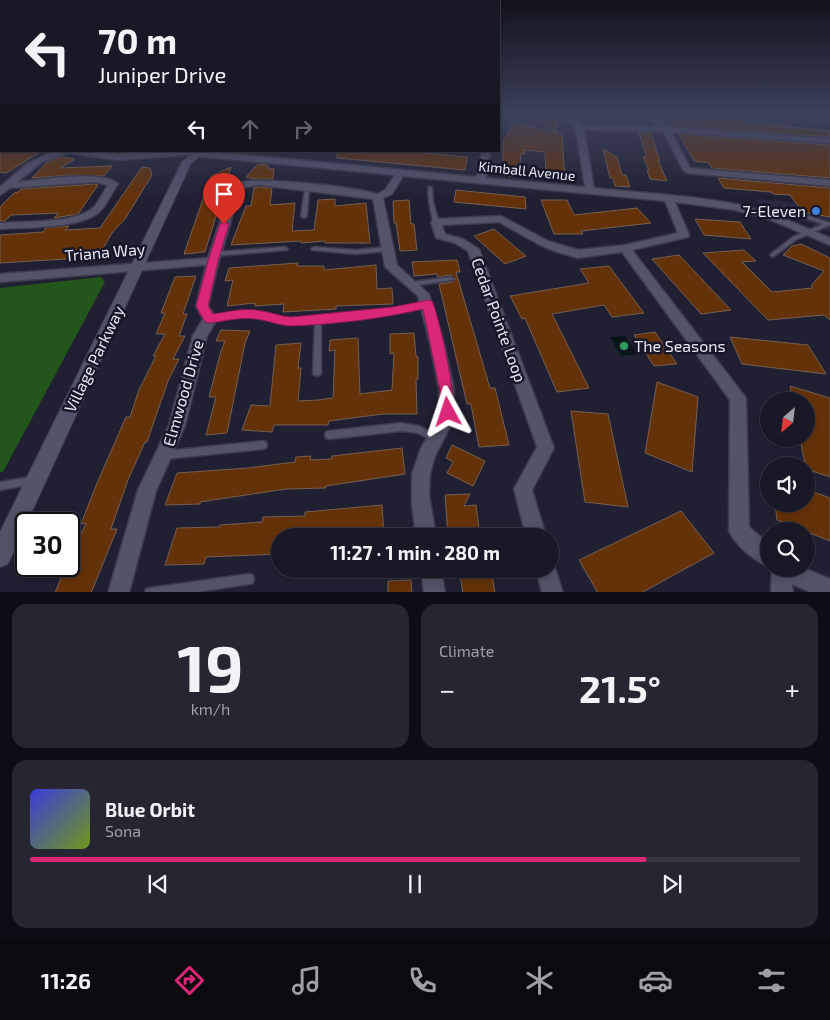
<!DOCTYPE html>
<html lang="en">
<head>
<meta charset="utf-8">
<style>
	:root { --surface:#191826; --page:#262532; --text:#f1f3f6; --muted:#9fa0a7; --line:#373743; --accent:#db2777 }
	body { margin:0; font-family:"Exo 2",sans-serif; background:var(--page); color:var(--text); height:100vh; display:flex; flex-direction:column; font-size:19px; white-space:nowrap }
	* { box-sizing:border-box; margin:0 }
	p { font-size:16px; color:var(--muted) }
	.icon { flex:none; width:28px; height:28px; fill:none; stroke:currentColor; stroke-width:2; stroke-linecap:round; stroke-linejoin:round }
	.map { position:relative; height:592px; overflow:hidden }
	.sheet { display:flex; flex-direction:column; gap:12px; padding:12px; background:#0e0d15; flex:1 }
	.sheet>* { flex:none }
	.top-card { position:absolute; left:0px; top:0px; width:500px; height:152px; box-shadow:0 2px 8px #0003,0 0 0 1px var(--line); background:#191826; color:var(--text); overflow:hidden }
	.needle { width:32px; rotate:208deg }
	.buttons { position:absolute; left:760px; top:392px; display:grid; gap:10px }
	.buttons a { display:grid; place-items:center; width:55px; height:55px; border-radius:50%; background:var(--surface); box-shadow:0 2px 8px #0003,0 0 0 1px var(--line); font-size:25px }
	.speed { position:absolute; left:15px; top:512px; display:flex; gap:10px; font-size:25px; font-weight:700; text-align:center }
	.speed>* { display:grid; place-content:center; width:65px; height:65px; border-radius:50%; background:var(--surface); box-shadow:0 2px 8px #0003,0 0 0 1px var(--line); line-height:1 }
	.speed .limit { border:2px solid #111; border-radius:8px; background:#fff; color:#111 }
	.pin { position:absolute; display:grid; place-items:center; width:42px; height:42px; color:#fff; margin:-51px -21px; border-radius:50% 50% 50% 0; rotate:-45deg; box-shadow:0 0 5px #0007 }
	.pin .icon { rotate:45deg }
	.me { position:absolute; width:55px; margin:-28px; rotate:355deg; stroke-linejoin:round; filter:drop-shadow(0 0 4px #0008) }
	.turn { display:flex; align-items:center; gap:18px; height:105px; padding:0 15px; font-size:22px }
	.turn .icon { width:65px; height:65px; stroke-width:2.5 }
	.turn b { display:block; font-size:35px; line-height:42px }
	.lanes { display:flex; align-items:center; height:48px; padding:0 15px; background:#0003; justify-content:center; gap:25px; direction:ltr }
	.lanes .off { opacity:.35 }
	.big { font-size:38px; font-weight:700; line-height:1.1 }
	.sheet .tile { flex:1; display:flex; flex-direction:column; justify-content:center; gap:8px; min-width:0; padding:0 18px; border-radius:15px; background:var(--page) }
	.sheet .dial { align-items:center; gap:0 }
	.dial b { font-size:65px; line-height:1 }
	.song { display:flex; align-items:center; gap:15px }
	.cover { width:60px; height:60px; border-radius:8px; background:linear-gradient(135deg,hsl(240 70% 55%),hsl(80 70% 35%)) }
	.played { height:5px; border-radius:2px; background:linear-gradient(90deg,var(--accent) 80%,var(--line) 80%) }
	.keys { display:flex; justify-content:space-around; direction:ltr }
	.heat { display:flex; justify-content:space-between; align-items:center; font-size:28px; direction:ltr }
	.sheet .tiles { flex:1; display:grid; gap:12px; grid-template-columns:1fr 1fr }
	.tile:last-child { grid-column:span 2 }
	.trip { position:absolute; left:271px; top:528px; width:288px; height:50px; border-radius:25px; background:var(--surface); box-shadow:0 2px 8px #0003,0 0 0 1px var(--line); font-weight:700; line-height:50px; text-align:center }
	.dock { display:flex; height:80px; justify-content:space-around; align-items:center; background:#0a0a0f; color:var(--muted) }
	.dock .icon { width:35px; height:35px }
	.dock .active { color:var(--accent) }
	.dock b { font-size:22px; color:var(--text) }
	.map>svg:first-child { display:block }
	.built { fill:#2b2942 }
	.green { fill:#23561a }
	.water { fill:#061617 }
	.building { fill:#643209; stroke:#755f51 }
	.lines { fill:none; stroke-linecap:round; stroke-linejoin:round }
	.service-casing { stroke:#3c3a4b; stroke-width:3 }
	.minor-casing { stroke:#3c3a4b; stroke-width:3 }
	.tertiary-casing { stroke:#3c3a4b; stroke-width:2 }
	.service { fill:#535369; fill-rule:evenodd }
	.minor { fill:#535369; fill-rule:evenodd }
	.tertiary { fill:#535369; fill-rule:evenodd }
	.route { fill:#db2777; stroke:#8e194d }
	.shop-dot { fill:#3f7fe0; stroke:#181729; stroke-width:2 }
	.leisure-dot { fill:#2e9e5b; stroke:#181729; stroke-width:2 }
	.labels { text-anchor:middle; stroke-width:5; stroke-linejoin:round; paint-order:stroke }
	.far-street-label { font-size:14px; fill:#e8e8f5; stroke:#181729 }
	.poi-label { font-size:16px; fill:#e8e8f5; stroke:#181729; text-anchor:end }
	.street-label { font-size:16px; fill:#e8e8f5; stroke:#181729 }
</style>
</head>
<body>
<div class="map">
<svg width="830" height="593" viewBox="0 0 830 593">
	<rect width="100%" height="100%" fill="#212033"/>
	<g class="built">
		<polygon points="703,115 830,115 830,124 795,121"/>
		<polygon points="756,199 830,206 830,232 786,214 758,205"/>
	</g>
	<polygon class="green" points="101,277 105,282 3,472 0,472 0,288"/>
	<polygon class="water" points="625,336 637,354 621,356 610,337"/>
	<g class="building">
		<polygon points="530,115 549,115 557,120 557,133"/>
		<polygon points="698,115 743,115 750,123 830,131 830,137 674,126 670,118 698,120"/>
		<polygon points="515,123 562,134 565,180 546,178 545,152 524,150 525,154 521,154 520,165 516,165 515,177 500,175 501,165 503,165 503,140"/>
		<polygon points="639,133 651,133 660,161 658,161 667,181 650,179 647,170 649,170 643,157 647,157"/>
		<polygon points="679,134 830,145 830,178 712,168 709,163 694,161"/>
		<polygon points="603,149 617,157 622,175 626,175 630,187 615,186 613,178 610,178"/>
		<polygon points="0,151 42,151 6,173 0,172"/>
		<polygon points="337,151 404,151 467,157 465,170 337,158"/>
		<polygon points="61,157 75,159 60,168 112,166 104,176 70,175 32,178 47,162"/>
		<polygon points="258,164 268,165 268,169 274,169 273,179 255,179 246,177"/>
		<polygon points="142,167 150,168 152,175 125,219 112,233 98,257 0,263 0,235 43,232 46,228 69,226 65,230 100,228"/>
		<polygon points="231,167 205,252 184,254 211,176"/>
		<polygon points="718,178 830,188 830,217 803,212 790,195 773,194 771,192 724,188"/>
		<polygon points="95,184 98,185 78,214 54,218 59,213 11,215 5,221 0,221 0,207 14,193 18,192 21,189"/>
		<polygon points="259,187 272,188 270,205 295,203 292,231 314,230 318,200 335,199 335,206 366,203 370,243 325,243 325,241 301,243 301,241 231,245 246,206 251,206 254,188"/>
		<polygon points="456,190 525,197 526,209 454,202"/>
		<polygon points="409,200 411,224 414,224 417,250 400,251 396,223 394,223 393,201"/>
		<polygon points="541,200 567,200 574,215 637,208 651,223 581,231 583,234 554,234"/>
		<polygon points="695,219 740,222 751,239 704,235"/>
		<polygon points="494,229 526,256 505,264 474,236"/>
		<polygon points="801,244 830,258 830,320 824,315 768,320 703,253 744,250 756,261 742,262 772,292 813,288 811,286 824,271 783,255 792,246"/>
		<polygon points="679,255 731,310 701,314 652,259"/>
		<polygon points="457,260 460,272 456,272 490,388 495,388 509,445 479,447 471,404 467,404 439,284 453,282 456,279 451,275 438,277 437,274 414,276 412,262"/>
		<polygon points="298,263 297,266 324,266 324,270 376,265 377,289 392,288 393,304 336,306 336,309 283,312 284,304 255,306 255,303 227,306 233,280 225,281 229,268"/>
		<polygon points="609,266 644,313 612,317 604,305 552,314 589,388 557,392 525,318 522,319 510,296 589,283 580,269"/>
		<polygon points="196,276 183,314 187,314 179,336 185,336 173,359 179,359 168,381 147,442 145,442 128,480 111,529 117,529 91,593 55,593 66,566 69,566 69,560 86,523 81,524 95,488 126,417 130,417 139,390 156,356 153,356 165,334 156,334 165,313 161,313 175,277"/>
		<polygon points="221,330 250,331 245,343 227,433 206,435 216,397 209,397 221,351 225,341 216,341"/>
		<polygon points="655,332 677,364 654,366 634,335"/>
		<polygon points="414,333 416,356 418,357 418,379 416,379 417,414 383,414 329,421 328,425 274,425 272,432 242,430 251,405 270,406 276,345 301,343 298,368 301,368 298,401 318,400 333,398 335,350 329,351 330,340 358,338 360,394 392,390 394,353 390,354 390,334"/>
		<polygon points="730,337 808,345 826,374 742,364"/>
		<polygon points="657,382 698,397 692,472 645,453"/>
		<polygon points="790,386 830,398 830,477 806,469 800,439 806,439 806,401 793,401"/>
		<polygon points="571,411 608,414 628,507 585,502"/>
		<polygon points="452,445 485,461 473,486 447,473 453,462 446,458"/>
		<polygon points="402,448 405,474 326,486 326,488 286,489 200,502 200,504 165,505 177,473 248,468 295,462 296,457 311,456 310,460 332,459 332,456"/>
		<polygon points="806,489 830,498 830,541 777,520 775,504 806,504"/>
		<polygon points="470,494 464,506 476,505 480,536 448,536 445,495"/>
		<polygon points="382,505 384,535 280,536 280,554 206,557 204,564 165,565 177,528 220,527 220,525 262,522 263,517 305,516 305,512"/>
		<polygon points="681,511 714,553 641,593 598,593 579,560"/>
		<polygon points="459,569 491,569 495,593 463,593"/>
		<polygon points="411,580 412,593 388,593 388,581"/>
	</g>
	<g class="lines">
		<g class="service-casing">
			<g id="service">
				<polygon points="305,187 307,187 309,188 307,216 304,218 301,216"/>
				<polygon points="428,187 432,187 432,188 433,202 439,222 436,224 433,222 429,202"/>
				<polygon points="784,208 830,223 830,225 797,239 773,257 770,255 771,254 793,237 823,224 784,211 761,216 758,214 759,213"/>
				<polygon points="285,247 287,248 288,249 287,250 215,256 212,254 215,252"/>
				<polygon points="314,247 356,250 386,247 389,249 386,251 356,254 312,250 311,249 312,248"/>
				<polygon points="451,277 454,279 453,280 412,286 409,284 412,282"/>
				<polygon points="427,302 430,304 429,306 393,314 321,321 321,373 320,375 317,376 314,375 313,373 315,321 291,323 274,322 258,317 241,316 210,321 208,321 207,319 208,317 210,317 241,312 258,313 274,318 291,319 393,310"/>
				<polygon points="401,423 419,426 439,436 440,439 439,442 436,443 418,433 401,431 329,439 326,438 325,435 326,432 329,431"/>
				<polygon points="263,441 266,442 267,445 266,448 263,449 165,459 162,458 161,455 162,452 165,451"/>
				<polygon points="31,477 34,478 35,481 34,484 0,490 0,482"/>
				<polygon points="302,569 313,569 312,573 308,574 303,573"/>
				<polygon points="249,574 253,575 254,579 253,583 249,584 190,593 145,593 146,589 150,588"/>
			</g>
		</g>
		<g class="minor-casing">
			<g id="minor">
				<path d="M563,115H571L582,126L659,127L646,115H654L668,127L830,139V143L671,132L690,168L830,180V186L687,173L683,170L663,131L584,130L594,188C641,193 690,195 736,204C769,211 799,225 830,238V245L771,220L735,210L675,202L689,235L688,237L632,250L746,398L749,527L769,544V567C755,561 735,545 729,531L730,400L622,252L578,258L557,252L540,245L499,222L442,225L445,234L463,239L479,249L554,448L532,490L546,536H526L514,489L537,447L468,251L455,243L436,238L431,222L436,219L501,216L548,241L578,250L625,245L678,233L665,201L403,176L392,194L383,198L397,265L429,294L444,344L454,389V419L435,456L430,474L429,495L436,536H416L412,505V474L421,448L438,419L439,389L430,344L418,296L385,267L373,199L259,185L245,187L239,194L219,261L208,306L217,319L207,336L185,426L156,491L129,593H108L138,490L169,425L193,335L203,319L196,306L206,265L0,282V274L208,258L229,194C232,189 234,185 239,183C258,176 356,187 377,194L385,190L395,175L185,155L118,160L68,153L42,162L17,182C38,180 103,169 118,184C111,193 107,206 98,213C77,229 27,227 0,229V223C24,221 74,224 93,208C99,202 103,192 108,185L95,182L10,188L0,195V187L27,164L54,151H92L118,154L150,151H203L477,177L482,151H490L486,178L585,187L576,129Z"/>
				<polygon points="550,560 553,562 563,593 542,593 536,569 550,569"/>
				<polygon points="421,569 441,569 445,593 424,593"/>
				<polygon points="772,569 806,569 830,579 830,593 812,593 792,584 793,593 771,593"/>
			</g>
		</g>
		<g class="tertiary-casing">
			<polygon id="tertiary" points="196,151 206,151 191,163 8,564 0,567 0,532 182,162"/>
		</g>
		<use href="#service" class="service"/>
		<use href="#minor" class="minor"/>
		<use href="#tertiary" class="tertiary"/>
	</g>
	<linearGradient id="sky" x2="0" y2="1"><stop stop-color="#12121c"/><stop offset="0.58" stop-color="#3d425b"/><stop offset="1" stop-color="#3d425b" stop-opacity="0"/></linearGradient>
	<rect width="830" height="198" fill="url(#sky)"/>
	<path class="route" d="M224,221L229,224L218,261L208,306L213,314C227,312 241,308 256,310C268,311 278,316 291,317L393,307L428,300L432,301C439,315 458,404 453,416L448,418L442,416L440,412V391L423,309C381,319 336,324 293,326C279,326 268,320 255,319C240,317 225,321 210,323L205,322L196,306L208,261L220,224Z"/>
	<circle class="shop-dot" cx="816" cy="211" r="5"/>
	<circle class="leisure-dot" cx="624" cy="346" r="5"/>
	<g class="labels">
		<g class="far-street-label">
			<text transform="translate(527 171) rotate(6)" y="5">Kimball Avenue</text>
		</g>
		<g class="poi-label">
			<text x="806" y="217">7-Eleven</text>
			<text x="634" y="352" text-anchor="start">The Seasons</text>
		</g>
		<g class="street-label">
			<text transform="translate(105 252) rotate(-5)" y="6">Triana Way</text>
			<text transform="translate(499 320) rotate(70)" y="6">Cedar Pointe Loop</text>
			<text transform="translate(94 359) rotate(-64)" y="6">Village Parkway</text>
			<text transform="translate(183 393) rotate(-74)" y="6">Elmwood Drive</text>
		</g>
	</g>
</svg>
<div class="buttons">
<a><svg class="needle" viewBox="-14 -14 28 28"><path d="M0-13l5 13h-10z" fill="#e53935"/><path d="M0 13l5-13h-10z" fill="#9fa0a7"/></svg></a>
<a><svg class="icon" aria-label="sound" viewBox="0 0 24 24"><path d="M4 9h4l5-4v14l-5-4H4zM17 9q2 3 0 6"/></svg></a>
<a><svg class="icon" aria-label="search" viewBox="0 0 24 24"><circle cx="10" cy="10" r="6"/><path d="M15 15l6 6"/></svg></a>
</div>
<div class="speed"><div class="limit">30</div></div>
<div class="pin" style="left:224px;top:224px;background:#d93025"><svg class="icon" aria-label="arrive" viewBox="0 0 24 24"><path d="M6 21V4h12l-3 4 3 4H6"/></svg></div>
<svg class="me" style="left:448px;top:412px" viewBox="-20 -20 40 40"><path d="M0-17L14 15 0 8-14 15z" fill="#db2777" stroke="#fff" stroke-width="4"/></svg>
<div class="trip">11:27 · 1 min · 280 m</div>
<div class="top-card">
<div class="turn"><svg class="icon" aria-label="left" viewBox="0 0 24 24"><path d="M17 20v-9H6M10 6l-5 5 5 5"/></svg><div><b>70 m</b>Juniper Drive</div></div>
<div class="lanes"><svg class="icon" aria-label="left" viewBox="0 0 24 24"><path d="M17 20v-9H6M10 6l-5 5 5 5"/></svg><svg class="icon off" aria-label="ahead" viewBox="0 0 24 24"><path d="M12 20V5M6 11l6-6 6 6"/></svg><svg class="icon off" aria-label="right" viewBox="0 0 24 24"><path d="M7 20v-9h11M14 6l5 5-5 5"/></svg></div>
</div>
</div>
<section class="sheet">
<div class="tiles">
<div class="tile dial"><b>19</b><p>km/h</p></div>
<div class="tile"><p>Climate</p>
<div class="heat"><a>−</a><b class="big">21.5°</b><a>+</a></div>
</div>
<div class="tile">
<div class="song"><i class="cover"></i><div><b>Blue Orbit</b><p>Sona</p></div></div>
<div class="played"></div>
<div class="keys"><svg class="icon" aria-label="previous" viewBox="0 0 24 24"><path d="M18 5L8 12l10 7zM5 5v14"/></svg><svg class="icon" aria-label="pause" viewBox="0 0 24 24"><path d="M8 5v14M16 5v14"/></svg><svg class="icon" aria-label="next" viewBox="0 0 24 24"><path d="M6 5l10 7-10 7zM19 5v14"/></svg></div>
</div>
</div>
</section>
<nav class="dock">
<b>11:26</b>
<svg class="icon active" aria-label="directions" viewBox="0 0 24 24"><path d="M12 3l9 9-9 9-9-9zM9 14v-3h6M13 9l2 2-2 2"/></svg>
<svg class="icon" aria-label="music" viewBox="0 0 24 24"><path d="M9 18V5l10-2v13"/><circle cx="6" cy="18" r="3"/><circle cx="16" cy="16" r="3"/></svg>
<svg class="icon" aria-label="phone" viewBox="0 0 24 24"><path d="M5 4h4l2 5-3 2q2 4 5 5l2-3 5 2v4C11 20 4 13 5 4z"/></svg>
<svg class="icon" aria-label="climate" viewBox="0 0 24 24"><path d="M12 3v18M4 7l16 10M4 17L20 7"/></svg>
<svg class="icon" aria-label="car" viewBox="0 0 24 24"><path d="M5 17H2v-5l4-1 3-4h7l3 4 3 1v5h-3M9 17h6M6 11h13"/><circle cx="7" cy="17" r="2"/><circle cx="17" cy="17" r="2"/></svg>
<svg class="icon" aria-label="filters" viewBox="0 0 24 24"><path d="M4 7h16M4 17h16"/><circle cx="9" cy="7" r="2"/><circle cx="15" cy="17" r="2"/></svg>
</nav>
</body>
</html>
